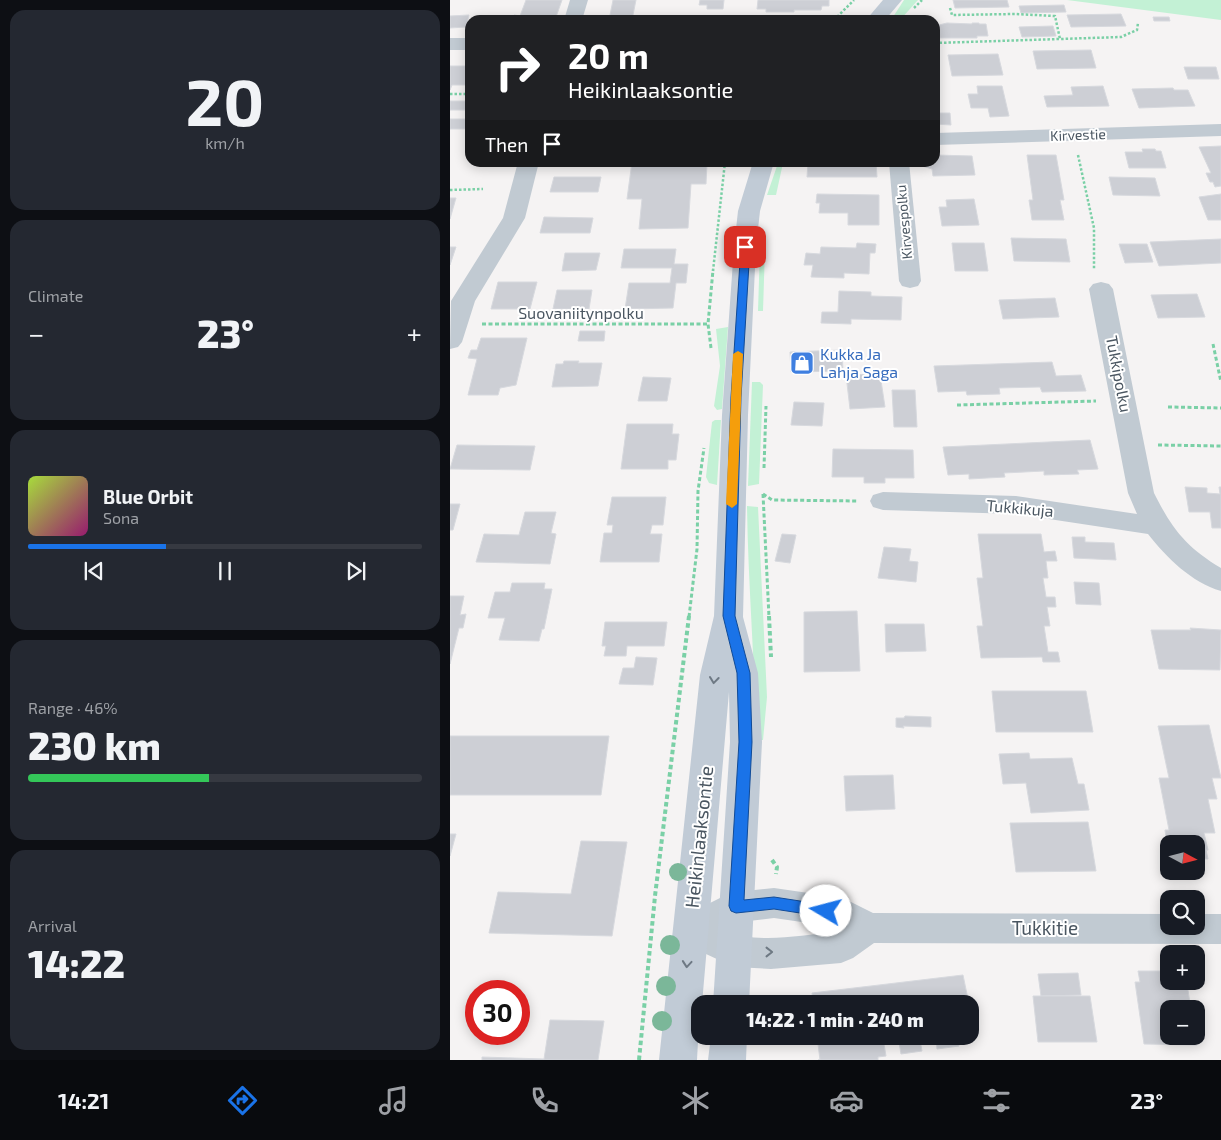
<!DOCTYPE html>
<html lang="en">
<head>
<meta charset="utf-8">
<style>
	:root { --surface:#171b24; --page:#242831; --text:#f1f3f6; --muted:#9ea1a6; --line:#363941; --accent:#1a73e8 }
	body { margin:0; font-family:"Exo 2",sans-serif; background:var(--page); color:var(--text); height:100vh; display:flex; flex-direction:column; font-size:19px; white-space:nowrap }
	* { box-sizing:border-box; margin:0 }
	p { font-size:16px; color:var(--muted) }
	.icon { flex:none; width:28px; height:28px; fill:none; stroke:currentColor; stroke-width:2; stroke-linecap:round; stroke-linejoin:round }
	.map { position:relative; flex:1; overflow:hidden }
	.sheet { display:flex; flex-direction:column; gap:10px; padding:10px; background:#0d0f14; width:450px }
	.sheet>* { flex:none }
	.hud { position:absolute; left:15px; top:15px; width:475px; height:152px; border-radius:15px; box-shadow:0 2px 12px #0003; background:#202124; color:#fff; overflow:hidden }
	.needle { width:32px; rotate:97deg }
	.controls { position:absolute; left:710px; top:835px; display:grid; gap:10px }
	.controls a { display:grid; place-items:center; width:45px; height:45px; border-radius:10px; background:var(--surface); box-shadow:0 2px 12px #0003; font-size:25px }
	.speed { position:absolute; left:15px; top:980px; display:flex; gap:10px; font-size:25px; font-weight:700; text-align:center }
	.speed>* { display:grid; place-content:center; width:65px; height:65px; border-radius:50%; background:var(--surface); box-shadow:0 2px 12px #0003; line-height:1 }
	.speed .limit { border:8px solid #d22; background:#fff; color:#111 }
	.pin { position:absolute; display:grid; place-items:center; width:42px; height:42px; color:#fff; margin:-21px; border-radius:10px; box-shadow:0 2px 8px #0006 }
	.me { position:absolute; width:55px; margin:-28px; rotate:278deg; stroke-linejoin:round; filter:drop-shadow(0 0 4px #0008) }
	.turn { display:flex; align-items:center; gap:18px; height:105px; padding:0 20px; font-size:22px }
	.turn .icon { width:65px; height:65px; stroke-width:2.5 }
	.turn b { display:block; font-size:35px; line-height:42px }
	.then { display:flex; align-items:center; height:48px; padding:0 20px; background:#0003; gap:10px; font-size:19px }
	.big { font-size:38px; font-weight:800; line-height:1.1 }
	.sheet .card { flex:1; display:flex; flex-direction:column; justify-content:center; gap:8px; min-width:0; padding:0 18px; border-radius:15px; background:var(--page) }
	.sheet .dial { align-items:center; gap:0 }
	.dial b { font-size:65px; line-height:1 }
	.song { display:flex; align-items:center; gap:15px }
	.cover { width:60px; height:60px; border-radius:8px; background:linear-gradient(135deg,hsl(80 70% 55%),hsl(320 70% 35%)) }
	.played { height:5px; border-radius:2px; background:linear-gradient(90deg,var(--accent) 35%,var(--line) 35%) }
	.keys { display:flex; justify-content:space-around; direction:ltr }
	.heat { display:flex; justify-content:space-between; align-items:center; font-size:28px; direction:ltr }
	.charge { height:8px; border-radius:4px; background:linear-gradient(90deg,#34c759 46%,var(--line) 0) }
	.trip { position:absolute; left:241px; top:995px; width:288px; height:50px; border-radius:15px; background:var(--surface); box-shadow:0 2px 12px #0003; font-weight:800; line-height:50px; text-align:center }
	.dock { display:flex; height:80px; justify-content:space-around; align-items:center; background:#090b0e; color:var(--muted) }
	.dock .icon { width:35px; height:35px }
	.dock .on { color:var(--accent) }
	.dock b { font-size:22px; color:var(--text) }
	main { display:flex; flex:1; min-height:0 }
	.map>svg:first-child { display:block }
	.green { fill:#c3f1d5 }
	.building { fill:#cdcfd5; stroke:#d7d9de }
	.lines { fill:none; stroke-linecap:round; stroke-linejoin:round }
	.path-far2 { stroke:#7ad0a6; stroke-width:2.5; stroke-dasharray:2.5 2; stroke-linecap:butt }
	.path-far1 { stroke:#7ad0a6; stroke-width:3; stroke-dasharray:4 2.5; stroke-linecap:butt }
	.path { stroke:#7ad0a6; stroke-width:4; stroke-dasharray:4.5 3; stroke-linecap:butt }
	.minor { fill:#c1cad2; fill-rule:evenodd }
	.tertiary { fill:#c1cad2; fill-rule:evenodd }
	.secondary { fill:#c1cbd6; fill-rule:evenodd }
	.tree { fill:#7bb799 }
	.oneway { stroke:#6e7984 }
	.oneway2 { stroke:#6e7983 }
	.route { fill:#1a73e8; stroke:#114b97 }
	.slow { fill:#f59e0b }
	.labels { text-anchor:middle; stroke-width:4; stroke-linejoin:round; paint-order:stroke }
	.far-street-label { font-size:14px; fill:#4a5661; stroke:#fff }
	.street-label { font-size:16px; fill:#4a5661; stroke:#fff }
	.shop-label { font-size:16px; fill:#366cbe; stroke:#fff; text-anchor:start }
	.near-street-label { font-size:19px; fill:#4a5661; stroke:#fff }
</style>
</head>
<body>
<main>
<section class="sheet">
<div class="card dial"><b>20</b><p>km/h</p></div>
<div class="card"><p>Climate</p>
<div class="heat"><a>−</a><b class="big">23°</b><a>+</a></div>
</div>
<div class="card">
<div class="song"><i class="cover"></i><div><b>Blue Orbit</b><p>Sona</p></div></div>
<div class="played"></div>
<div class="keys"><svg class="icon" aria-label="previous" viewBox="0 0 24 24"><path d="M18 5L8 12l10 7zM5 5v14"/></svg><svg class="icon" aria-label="pause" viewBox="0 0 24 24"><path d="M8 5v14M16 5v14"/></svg><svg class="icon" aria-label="next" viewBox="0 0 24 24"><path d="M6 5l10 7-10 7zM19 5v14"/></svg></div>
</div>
<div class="card"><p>Range · 46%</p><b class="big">230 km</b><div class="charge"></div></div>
<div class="card"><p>Arrival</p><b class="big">14:22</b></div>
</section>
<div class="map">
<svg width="771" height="1060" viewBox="0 0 771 1060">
	<rect width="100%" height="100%" fill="#f5f3f3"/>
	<g class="green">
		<polygon points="454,0 468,0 450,20 441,20"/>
		<polygon points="617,0 771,0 771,20"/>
		<polygon points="328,163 333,163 326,195 317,195"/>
		<polygon points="310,249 315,249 313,311 308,311"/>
		<polygon points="278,327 272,409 267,410 264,406 270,366 266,329"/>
		<polygon points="302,382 310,382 313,385 309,484 298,486"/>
		<polygon points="265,420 271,420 267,485 259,483 256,477 262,422"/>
		<path d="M297,506L308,507L317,697L313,740H306C305,662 298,584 297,506Z"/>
	</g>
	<g class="building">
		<polygon points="76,0 112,0 106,17 90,16 88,20 62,20 64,15 70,16"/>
		<polygon points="163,0 186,0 182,20 159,20"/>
		<polygon points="250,0 274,0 273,9 257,9 257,5 249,5"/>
		<polygon points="308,0 379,0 379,6 372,6 371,10 344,10 344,12 316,12 316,9 307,9"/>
		<polygon points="503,0 557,0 559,7 505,8"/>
		<polygon points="614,5 616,12 571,13 569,6"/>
		<polygon points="671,14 676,26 621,27 617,15"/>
		<polygon points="19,15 16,27 0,28 0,16"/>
		<polygon points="703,17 719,17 720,21 704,21"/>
		<polygon points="497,23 522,24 522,23 529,23 529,24 536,24 538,36 527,36 527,38 485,38 485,26"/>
		<polygon points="603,26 606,36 572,37 569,27"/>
		<polygon points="641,50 646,68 587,69 583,51"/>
		<polygon points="548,54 553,75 502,76 498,55"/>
		<polygon points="0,66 20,66 20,85 2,85 0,90"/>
		<polygon points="734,67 766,67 769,79 738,79"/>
		<polygon points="527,86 552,86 559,116 540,117 538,108 521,108 518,94 528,94"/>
		<polygon points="653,86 659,106 597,107 594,96 623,95 621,87"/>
		<polygon points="723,88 724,90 738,90 745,106 689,108 682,89"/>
		<rect x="0" y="101" width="20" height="9"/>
		<polygon points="485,113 500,113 501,125 485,124"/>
		<rect x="0" y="119" width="20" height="10"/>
		<polygon points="771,146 771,186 765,187 763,182 760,182 756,173 761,173 749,147"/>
		<polygon points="692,149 705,149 706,151 711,151 716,168 679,168 675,152 693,152"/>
		<polygon points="485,155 522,156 525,175 483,176 482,169 466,164 468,162 485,162"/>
		<polygon points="577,155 606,155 614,200 610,200 614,220 582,220 579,200 583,200"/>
		<polygon points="182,162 257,163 256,184 241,184 238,228 189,229 192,199 177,199"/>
		<polygon points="358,162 426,162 427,177 357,177"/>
		<polygon points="104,177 151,177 148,192 100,192"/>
		<polygon points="659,177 705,178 710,196 663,195"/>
		<polygon points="367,194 429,195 429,225 398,225 398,213 369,213 370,203 366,203"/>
		<polygon points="771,194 771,220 758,220 749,197"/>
		<polygon points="0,198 6,198 0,219"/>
		<polygon points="524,199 529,225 492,226 489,207 497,207 496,200"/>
		<polygon points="94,217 143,218 140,233 90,233"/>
		<polygon points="561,238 616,239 620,262 564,261"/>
		<polygon points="771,239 771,263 709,266 700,242"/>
		<polygon points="407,243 426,244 425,253 420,253 419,274 394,273 394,278 361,277 363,265 354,265 356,253 370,254 371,247 406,248"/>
		<polygon points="502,243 534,243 538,271 505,271"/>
		<polygon points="669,244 697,244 703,262 675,263"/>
		<polygon points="0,247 6,247 0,265"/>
		<polygon points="174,249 226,249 224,264 238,264 236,283 226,283 223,308 175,309 179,283 220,283 222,268 171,268"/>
		<polygon points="115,253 150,253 146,270 112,271"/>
		<polygon points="48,282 87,282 80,309 41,309"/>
		<polygon points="107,290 142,290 139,309 103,309"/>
		<polygon points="389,291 421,292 421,296 452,297 451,320 401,319 401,324 371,323 372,312 388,312"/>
		<polygon points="747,294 755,317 708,318 701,295"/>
		<polygon points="605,298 609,317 553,319 549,300"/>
		<polygon points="130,331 155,331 154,341 128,341"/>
		<polygon points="31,338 77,338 66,385 50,388 48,395 18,395 27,359 18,358 21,350 27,350"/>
		<polygon points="392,350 393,371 341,372 340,352"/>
		<polygon points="114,361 129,361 128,363 152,363 148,386 102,387 106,364 113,364"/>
		<polygon points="602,362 606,376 631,375 636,391 592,392 590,387 549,388 550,394 517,395 516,391 488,392 484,366"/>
		<polygon points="430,374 435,407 400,409 396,375"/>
		<polygon points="193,377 221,378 217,401 188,401"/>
		<polygon points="442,390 465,390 467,427 444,427"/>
		<polygon points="344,402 374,403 372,426 341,425"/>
		<polygon points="177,424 223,424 222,434 229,434 226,460 218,460 218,469 171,469"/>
		<polygon points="640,440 648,469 627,470 629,474 594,475 594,471 554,473 555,477 519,479 519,474 498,475 493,447"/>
		<polygon points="7,445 85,446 80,470 0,469"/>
		<polygon points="383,449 463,450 464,478 435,478 435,483 414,483 414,477 382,477"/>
		<polygon points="735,487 757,488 757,493 770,494 769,487 771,487 771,528 762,528 760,512 739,512"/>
		<polygon points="162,497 216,497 213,525 202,525 200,534 212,534 209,562 150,562 154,533 162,533 163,525 157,525"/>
		<polygon points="0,504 10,504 3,530 0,530"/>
		<polygon points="75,512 106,512 101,533 106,534 100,564 26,562 34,534 69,535"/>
		<polygon points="332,534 346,535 340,563 325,561"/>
		<polygon points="528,534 591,534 594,552 605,551 607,561 596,561 598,578 593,578 596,597 605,597 606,607 597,607 600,626 594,626 598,652 608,652 610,662 593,662 592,657 531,658 527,626 533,626 527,578 533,578"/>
		<polygon points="622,537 635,537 635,542 664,543 666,560 624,558"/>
		<polygon points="434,547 461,549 459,561 468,562 466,582 428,578"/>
		<polygon points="624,582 649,583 651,605 626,604"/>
		<polygon points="62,583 95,583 94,589 102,589 94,629 92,629 89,641 49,640 55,618 38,618 45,592 60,592"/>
		<polygon points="0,596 14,596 10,615 16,614 13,628 9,628 0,664"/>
		<polygon points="407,611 410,671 354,672 354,612"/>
		<polygon points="155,622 217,622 214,646 177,646 176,656 154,656 156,646 152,646"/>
		<polygon points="435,624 474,624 476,651 436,652"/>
		<polygon points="740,628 771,630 770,670 709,669 701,630 741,630"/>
		<polygon points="186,657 207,658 203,685 169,684 173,668 184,668"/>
		<polygon points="542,691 636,691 643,732 546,732"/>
		<polygon points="455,716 481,717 481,727 453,726 454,728 446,727 446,718 454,718"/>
		<polygon points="759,725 771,778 762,778 767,799 758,799 765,833 754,833 758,850 756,850 758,859 746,859 746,844 719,844 718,851 715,830 719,830 709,778 719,778 708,726"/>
		<polygon points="0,736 159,736 151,795 0,795"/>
		<polygon points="579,753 580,759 622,758 628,784 634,784 639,810 581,813 576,783 553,784 549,754"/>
		<polygon points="443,775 445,809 396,811 394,776"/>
		<polygon points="638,822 646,871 566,872 560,823"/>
		<polygon points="0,834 6,834 0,856"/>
		<polygon points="131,841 177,842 162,936 39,933 48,892 121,894"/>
		<polygon points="688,971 719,971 719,981 737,984 741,1009 719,1009 719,1036 746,1036 747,1045 694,1044 685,982 690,982"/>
		<polygon points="628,973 631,995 591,996 588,974"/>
		<polygon points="513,975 519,1004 363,1004 362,993"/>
		<polygon points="583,996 640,996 647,1042 588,1042"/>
		<polygon points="520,1009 525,1033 520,1034"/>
		<polygon points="100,1020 154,1021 148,1060 32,1060 32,1057 94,1059"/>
		<polygon points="367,1036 506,1036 509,1046 487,1049 486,1038 470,1040 472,1051 451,1054 449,1042 434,1044 436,1056 428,1057 428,1060 368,1060 370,1060"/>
	</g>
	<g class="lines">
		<g class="path-far2">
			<polyline points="464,8 472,0"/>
			<polyline points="500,8 502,15 565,14 605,16 610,39 671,37 687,30 688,23"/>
			<polyline points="384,20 404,0"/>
			<polyline points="485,43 610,39"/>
			<polyline points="0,94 20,94"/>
			<polyline points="628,155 644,228 644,269"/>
			<polyline points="0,190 33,189"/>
			<polyline points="263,271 275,162"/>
		</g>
		<g class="path-far1">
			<polyline points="32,324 259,324"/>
			<polyline points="763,344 771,382"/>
			<polyline points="261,348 258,324 263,270"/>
			<polyline points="507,405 646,401"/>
			<polyline points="718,407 771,408"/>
			<polyline points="708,445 771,446"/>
			<polyline points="314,468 316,406"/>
			<polyline points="313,494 319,617"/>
			<polyline points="313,494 322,500 408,501"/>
			<polyline points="239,617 247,549 248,491 254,448"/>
		</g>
		<g class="path">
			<polyline points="319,616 321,657"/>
			<polyline points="322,860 327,867 326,874"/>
			<polyline points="189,1060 205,896 239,616"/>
		</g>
		<g class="minor">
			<polygon points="120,0 138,0 132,20 114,20"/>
			<rect x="0" y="38" width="20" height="12"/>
			<polygon points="68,162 89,162 75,218 25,301 12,342 8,347 0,349 1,301 53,218"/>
			<polygon points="439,162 459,162 471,281 468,286 460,288 452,286 449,281"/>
			<path d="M651,282L659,284L663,289L704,493C722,529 736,547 771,568V591C741,582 717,558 698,534L566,514L433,510L423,507L420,501L423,495L433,492L566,496L687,514L678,493L639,289L643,284Z"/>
			<path d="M324,888L393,898L423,913L719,914V926H746V914H771V944L424,943L403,958L391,963L321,969L284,967L228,941L223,930L228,919L274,896L286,892ZM324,918L386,927L389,929L384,932C350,935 307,945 275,930L290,922Z"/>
		</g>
		<polygon class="tertiary" points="771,124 771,136 485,145 485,133"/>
		<g class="secondary">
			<polygon points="433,0 452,0 435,20 416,20"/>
			<polygon points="303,162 324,162 310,211 306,247 298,415 293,617 308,673 312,742 299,1004 263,1004 280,742 279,692 252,1004 250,1004 247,1060 209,1060 250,675 264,616 272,415 284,247 288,211"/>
			<polygon points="261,1036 297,1036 296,1060 258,1060"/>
		</g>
	</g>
	<g class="tree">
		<circle cx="228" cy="872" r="9"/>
		<circle cx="220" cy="945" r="10"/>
		<circle cx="216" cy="986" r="10"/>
		<circle cx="212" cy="1021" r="10"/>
	</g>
	<defs><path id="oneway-chevron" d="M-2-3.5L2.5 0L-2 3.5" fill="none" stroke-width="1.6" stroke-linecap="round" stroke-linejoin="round" transform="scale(1.25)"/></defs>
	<g class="oneway">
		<use href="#oneway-chevron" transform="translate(264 680) rotate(97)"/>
		<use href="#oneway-chevron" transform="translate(237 964) rotate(95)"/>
	</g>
	<use class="oneway2" href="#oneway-chevron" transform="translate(319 952)"/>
	<polygon class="route" points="295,244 300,247 291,397 285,616 300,673 302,742 294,900 324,897 376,905 381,906 384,911 381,915 376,917 324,909 286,913 281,911 279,906 289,742 287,673 273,616 281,397 291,247"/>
	<polygon class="slow" points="288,351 293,354 287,504 282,508 276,504 283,354"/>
	<defs>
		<g id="shop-square" transform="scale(1.25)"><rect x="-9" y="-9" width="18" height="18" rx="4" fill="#3f7fe0" stroke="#fff"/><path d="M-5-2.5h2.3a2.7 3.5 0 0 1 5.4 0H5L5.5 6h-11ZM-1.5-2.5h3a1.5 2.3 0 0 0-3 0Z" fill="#fff"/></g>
	</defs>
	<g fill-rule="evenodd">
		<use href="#shop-square" x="352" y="363"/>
	</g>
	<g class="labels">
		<g class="far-street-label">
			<text transform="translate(628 135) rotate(-2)" y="5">Kirvestie</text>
			<text transform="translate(454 222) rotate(-95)" y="5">Kirvespolku</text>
		</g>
		<g class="street-label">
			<text x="131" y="319">Suovaniitynpolku</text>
			<text transform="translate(669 374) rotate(79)" y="6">Tukkipolku</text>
			<text transform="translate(570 508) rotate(5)" y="6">Tukkikuja</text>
		</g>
		<g class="shop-label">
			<text x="370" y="360">Kukka Ja<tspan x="370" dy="18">Lahja Saga</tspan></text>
		</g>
		<g class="near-street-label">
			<text transform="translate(249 837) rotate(-84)" y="7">Heikinlaaksontie</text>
			<text x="595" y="935">Tukkitie</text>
		</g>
	</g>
</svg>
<div class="controls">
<a><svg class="needle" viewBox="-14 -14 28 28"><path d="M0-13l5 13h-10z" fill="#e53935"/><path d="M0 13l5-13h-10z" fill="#9ea1a6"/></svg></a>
<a><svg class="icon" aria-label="search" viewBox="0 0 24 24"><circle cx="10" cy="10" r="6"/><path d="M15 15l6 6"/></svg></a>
<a>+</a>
<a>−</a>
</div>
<div class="speed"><div class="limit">30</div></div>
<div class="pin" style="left:295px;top:247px;background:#d93025"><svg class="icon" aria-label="arrive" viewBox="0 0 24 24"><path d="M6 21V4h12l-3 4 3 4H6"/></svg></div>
<svg class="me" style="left:376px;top:911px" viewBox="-20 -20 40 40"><circle r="19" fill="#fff"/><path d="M0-13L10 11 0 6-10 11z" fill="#1a73e8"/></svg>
<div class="trip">14:22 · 1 min · 240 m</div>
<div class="hud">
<div class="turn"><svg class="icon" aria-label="right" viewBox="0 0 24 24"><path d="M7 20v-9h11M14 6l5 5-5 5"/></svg><div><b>20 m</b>Heikinlaaksontie</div></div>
<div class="then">Then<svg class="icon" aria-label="arrive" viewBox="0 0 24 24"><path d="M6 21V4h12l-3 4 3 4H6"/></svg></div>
</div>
</div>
</main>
<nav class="dock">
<b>14:21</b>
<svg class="icon on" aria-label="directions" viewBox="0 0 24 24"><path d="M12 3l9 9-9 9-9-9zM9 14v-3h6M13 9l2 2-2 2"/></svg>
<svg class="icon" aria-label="music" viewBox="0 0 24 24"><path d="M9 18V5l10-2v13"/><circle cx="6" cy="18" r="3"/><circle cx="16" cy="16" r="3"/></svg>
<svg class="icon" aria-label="phone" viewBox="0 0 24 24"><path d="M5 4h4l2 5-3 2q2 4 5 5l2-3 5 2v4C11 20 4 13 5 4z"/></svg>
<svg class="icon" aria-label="climate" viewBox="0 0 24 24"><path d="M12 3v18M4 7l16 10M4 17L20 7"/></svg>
<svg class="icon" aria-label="car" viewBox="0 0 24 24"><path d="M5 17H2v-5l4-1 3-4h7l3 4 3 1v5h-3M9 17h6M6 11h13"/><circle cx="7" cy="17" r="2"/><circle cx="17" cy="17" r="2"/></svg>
<svg class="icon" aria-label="filters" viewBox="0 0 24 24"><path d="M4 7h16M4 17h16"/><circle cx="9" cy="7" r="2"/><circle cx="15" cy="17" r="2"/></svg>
<b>23°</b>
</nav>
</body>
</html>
